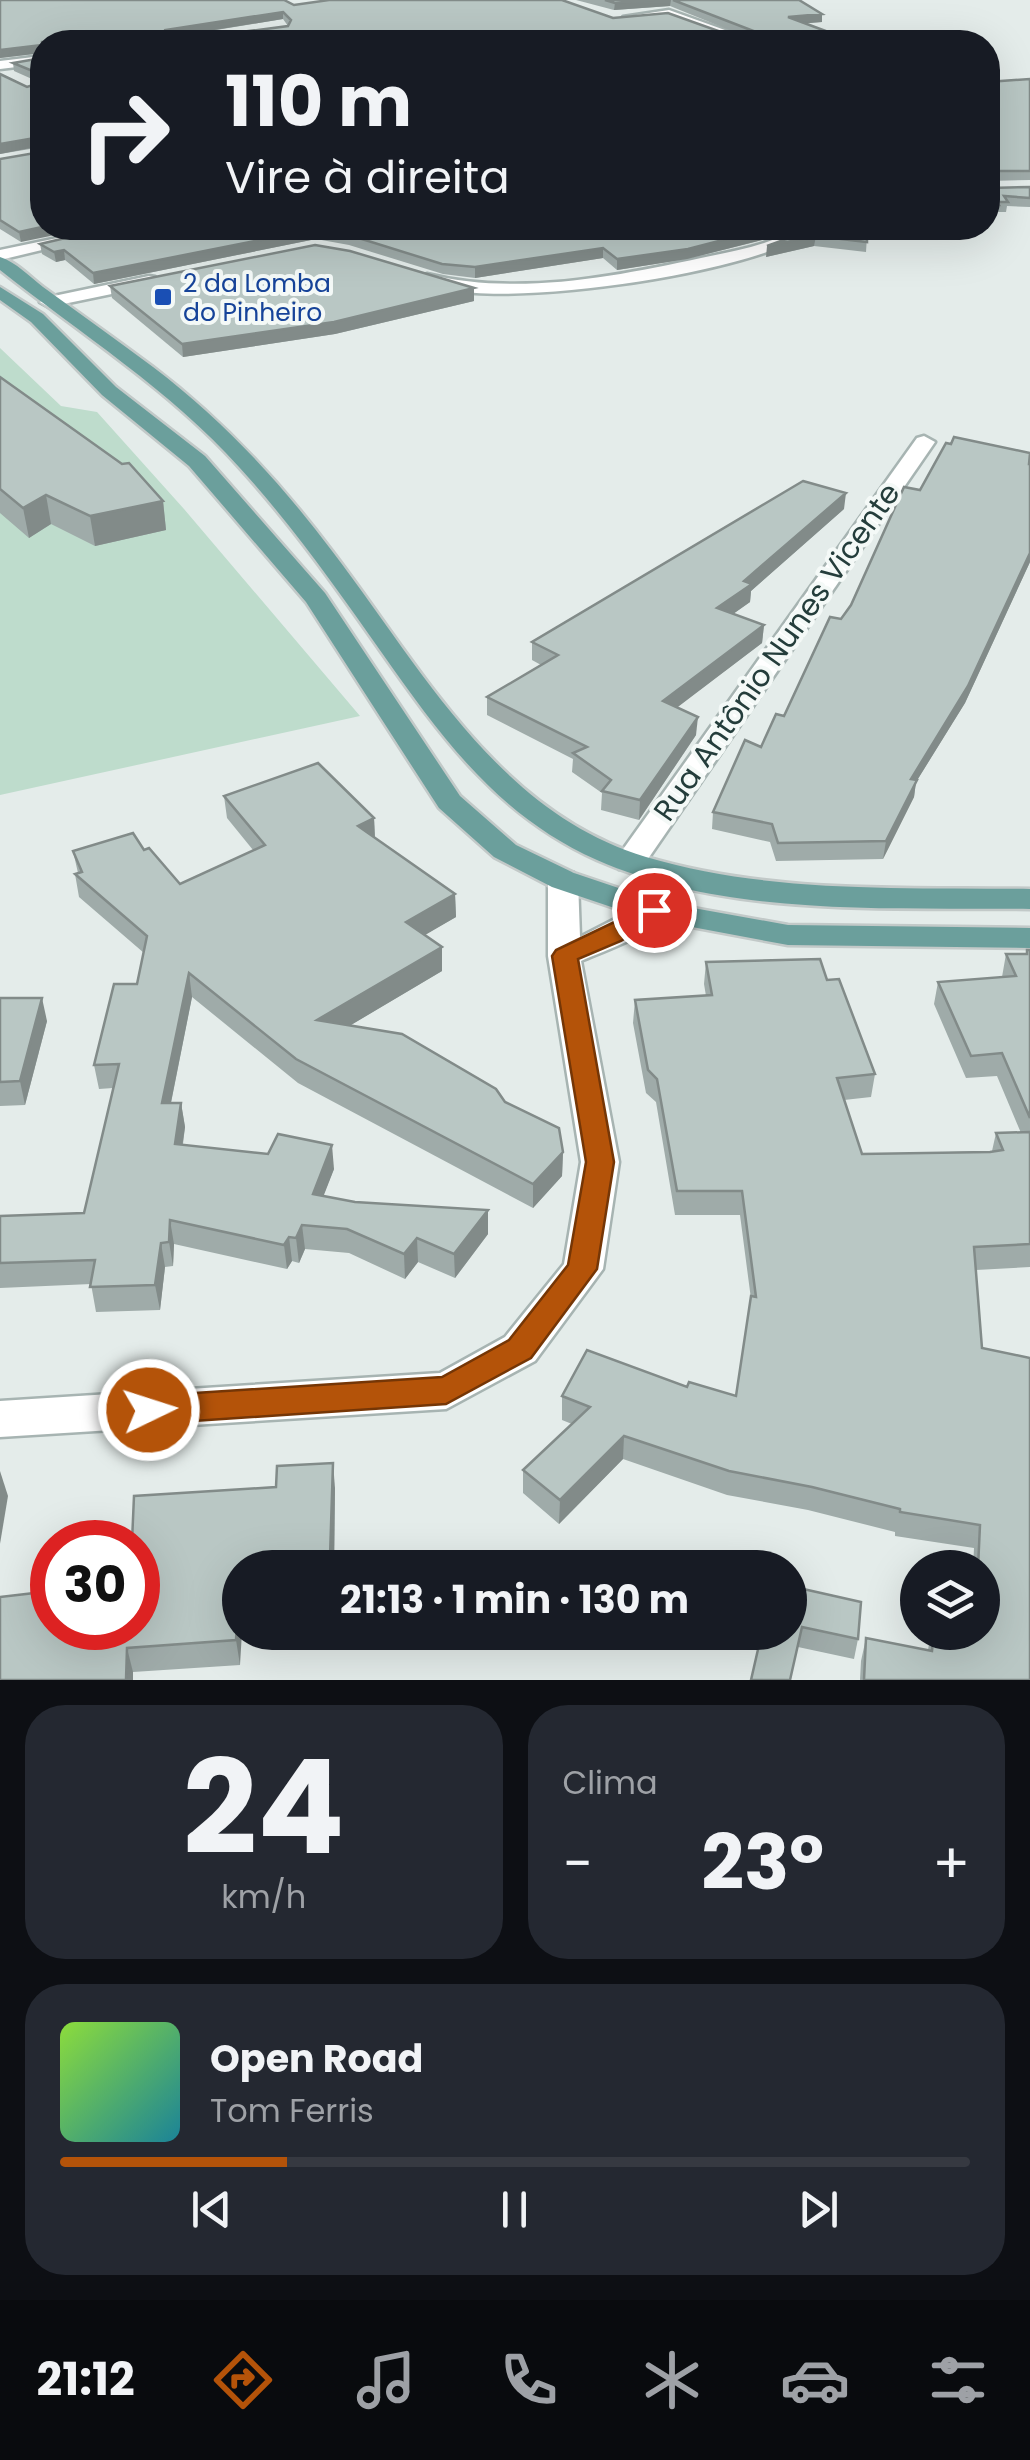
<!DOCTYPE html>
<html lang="pt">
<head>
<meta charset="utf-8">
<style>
	:root { --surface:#171b24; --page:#242831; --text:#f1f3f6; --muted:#9ea1a6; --line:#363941; --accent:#b45309 }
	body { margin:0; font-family:Poppins,sans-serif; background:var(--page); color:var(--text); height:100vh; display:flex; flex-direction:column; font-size:38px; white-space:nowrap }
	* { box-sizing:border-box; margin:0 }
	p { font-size:32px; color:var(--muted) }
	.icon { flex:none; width:55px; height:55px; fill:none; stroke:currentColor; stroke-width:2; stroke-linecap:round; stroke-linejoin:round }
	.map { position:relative; height:1680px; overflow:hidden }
	.side { display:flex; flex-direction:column; gap:25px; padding:25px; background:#0d0f14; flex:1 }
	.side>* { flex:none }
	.hud { position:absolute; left:30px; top:30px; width:970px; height:210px; border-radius:40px; box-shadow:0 10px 40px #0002; background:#171b24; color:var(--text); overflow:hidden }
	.controls { position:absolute; left:900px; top:1550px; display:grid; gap:20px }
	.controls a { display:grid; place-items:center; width:100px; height:100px; border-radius:50%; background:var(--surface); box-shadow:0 10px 40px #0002; font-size:50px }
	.speed { position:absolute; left:30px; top:1520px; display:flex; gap:20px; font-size:50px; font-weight:700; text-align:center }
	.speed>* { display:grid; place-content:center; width:130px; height:130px; border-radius:50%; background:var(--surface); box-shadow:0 10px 40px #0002; line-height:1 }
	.speed .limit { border:15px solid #d22; background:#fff; color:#111 }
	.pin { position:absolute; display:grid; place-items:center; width:85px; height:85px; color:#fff; margin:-42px; border:5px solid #fff; border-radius:50%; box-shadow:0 2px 10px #0007 }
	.me { position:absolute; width:110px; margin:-55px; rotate:86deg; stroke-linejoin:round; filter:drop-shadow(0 0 8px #0008) }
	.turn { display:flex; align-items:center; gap:35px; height:210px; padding:0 30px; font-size:45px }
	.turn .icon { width:130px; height:130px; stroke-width:2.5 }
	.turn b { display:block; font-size:70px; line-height:85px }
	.big { font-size:75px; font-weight:700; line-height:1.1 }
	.side .card { flex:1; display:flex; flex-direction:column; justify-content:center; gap:15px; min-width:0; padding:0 35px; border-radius:40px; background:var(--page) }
	.side .dial { align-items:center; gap:0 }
	.dial b { font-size:130px; line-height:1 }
	.song { display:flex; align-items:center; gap:30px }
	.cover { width:120px; height:120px; border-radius:15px; background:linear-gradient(135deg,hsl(90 70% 55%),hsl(190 70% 35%)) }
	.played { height:10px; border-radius:5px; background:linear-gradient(90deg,var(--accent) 25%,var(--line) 25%) }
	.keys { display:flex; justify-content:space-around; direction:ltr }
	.heat { display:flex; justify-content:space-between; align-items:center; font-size:55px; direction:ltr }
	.side .tiles { flex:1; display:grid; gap:25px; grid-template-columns:1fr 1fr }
	.card:last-child { grid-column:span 2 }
	.trip { position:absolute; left:222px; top:1550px; width:585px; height:100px; border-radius:50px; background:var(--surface); box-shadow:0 10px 40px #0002; font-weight:700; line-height:100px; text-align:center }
	.tab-bar { display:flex; height:160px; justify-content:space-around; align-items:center; background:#090b0e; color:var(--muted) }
	.tab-bar .icon { width:70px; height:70px }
	.tab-bar .current { color:var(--accent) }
	.tab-bar b { font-size:45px; color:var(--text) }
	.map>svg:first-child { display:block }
	.green { fill:#bedccc }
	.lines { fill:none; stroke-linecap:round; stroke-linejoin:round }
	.minor-casing { stroke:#a7b4b2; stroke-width:5 }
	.major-casing { stroke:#c2c9c8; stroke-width:5 }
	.minor { fill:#fff; fill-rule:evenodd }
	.major { fill:#6b9f9c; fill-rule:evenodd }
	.wall { fill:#9faba9; fill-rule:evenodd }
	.shaded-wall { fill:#828b89 }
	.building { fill:#b9c7c4; stroke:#828b89; stroke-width:2.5; fill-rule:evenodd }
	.route { fill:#b45309; stroke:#753606; stroke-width:2.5 }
	.transit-dot { fill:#1a4fb4; stroke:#f4f9f7; stroke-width:4 }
	.labels { text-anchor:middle; stroke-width:8; stroke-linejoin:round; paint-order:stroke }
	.far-transit-label { font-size:25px; fill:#164399; stroke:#f4f9f7; text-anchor:start }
	.street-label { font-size:30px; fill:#243d3b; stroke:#f4f9f7 }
</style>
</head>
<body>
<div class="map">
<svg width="1030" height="1680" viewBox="0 0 1030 1680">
	<rect width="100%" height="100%" fill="#e4ecea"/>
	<polygon class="green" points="0,348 61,406 97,412 184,509 360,716 0,795"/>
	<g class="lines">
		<g class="minor-casing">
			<g id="minor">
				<path d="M669,10L750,39L752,42C722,44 698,22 669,17C654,14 637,24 623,17Z"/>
				<polygon points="42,56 42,64 0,69 0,61"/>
				<polygon points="105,228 134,228 0,260 0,250"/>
				<path d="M796,228H814C772,272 466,318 418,279L427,274C516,296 613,277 701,258C733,251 769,246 796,228Z"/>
				<polygon points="149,276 155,277 155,285 49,307 40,302 49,297"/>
				<polygon points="924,436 935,442 641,869 619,869 615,862 619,855 917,438"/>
				<path d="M563,870L574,873L578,880L580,937L644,904H666L671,911C656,933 606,950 581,961L619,1162L603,1269L535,1361L446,1409L0,1437V1401L440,1373L505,1337L564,1264L581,1162L548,956V880L552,873Z"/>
			</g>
		</g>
		<g class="major-casing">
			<g id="major">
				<path d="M0,257C16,262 30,277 43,287C80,314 117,340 153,367C223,420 280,482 332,551C421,667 497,812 646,857C770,894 903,887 1030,889V909C888,907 729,918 597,860C498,816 442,738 382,653C337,589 292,525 239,467C170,390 81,334 0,270Z"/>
				<polygon points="0,287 43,314 116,387 205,456 325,593 460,796 516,845 574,873 660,902 788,925 1030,928 1030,948 788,945 644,918 552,887 494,857 439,808 306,602 189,466 102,395 31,322 0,300"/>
			</g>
		</g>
		<use href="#minor" class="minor"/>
		<use href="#major" class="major"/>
	</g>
	<g class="wall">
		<path d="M0,0H284L294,5L329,0H562L613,18L668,13L735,37L749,38L670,6L614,10L576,0H799L822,14V22L804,23L831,33L830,41L818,42H42V53L0,58ZM283,19L288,26L195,38L173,37Z"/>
		<polygon points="42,58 42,147 0,154 0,74 27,87 41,83 14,71 13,63"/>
		<polygon points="1030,79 1030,180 988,181 990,188 1030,187 1030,207 1007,206 1006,212 998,212 997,215 988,214 988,82"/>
		<polygon points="41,152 21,242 0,229 0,159"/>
		<polygon points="108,228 789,228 766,239 687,259 617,270 603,258 475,278 443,274 349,245 316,239 94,284 65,260 56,262 42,254 40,244"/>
		<polygon points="806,228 902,228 901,235 867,236 866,252 814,246 766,257"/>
		<polygon points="110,286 474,301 335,334 183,357 112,298"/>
		<polygon points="0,377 163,501 166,530 95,546 51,524 29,538 0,513"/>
		<polygon points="1030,453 1030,562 965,703 916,782 914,797 883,859 776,861 770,842 712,829 713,812 784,716 920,490"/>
		<polygon points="844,509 751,591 750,602 733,614 764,625 762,643 677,707 696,735 639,820 601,810 602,793 572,772 573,759 487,715 487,697 541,665 532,660 532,642"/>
		<polygon points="224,796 374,818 375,838 455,894 456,917 424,935 442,947 442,971 349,1026 505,1102 563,1152 562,1176 533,1208 298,1083 192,997 171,1103 181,1103 185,1127 183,1144 334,1169 323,1196 355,1202 488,1210 488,1234 455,1278 418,1262 405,1279 349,1253 305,1249 299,1263 292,1261 287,1269 174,1244 173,1266 165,1267 160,1310 96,1312 91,1284 0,1288 0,1216 84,1213 113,1088 99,1089 94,1065 137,984 144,953 79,897 75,874 78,873 73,851 144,850 180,884 253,850 227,818"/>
		<polygon points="1027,950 1030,950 1030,1267 976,1270 982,1348 1030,1680 860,1680 861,1661 866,1638 928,1650 931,1632 982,1632 982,1568 973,1568 974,1548 895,1536 895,1532 808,1510 727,1495 623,1459 559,1524 523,1493 523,1470 572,1424 562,1420 562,1396 687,1387 736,1396 751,1299 740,1215 675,1215 656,1102 646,1093 633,1023 635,1000 706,996 704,984 706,962 827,980 875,1074 871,1097 844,1100 862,1154 992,1151 996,1133 1021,1133 997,1076 966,1078 934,1004 938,982 1002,977 1006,954 1026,954"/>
		<polygon points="0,998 47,1021 25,1105 0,1106"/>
		<polygon points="335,1488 334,1568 240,1568 240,1665 133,1672 133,1680 0,1680 52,1628"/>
		<polygon points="790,1586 858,1639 854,1659 798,1647"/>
	</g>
	<g class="shaded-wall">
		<polygon points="654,0 671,0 670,6 614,10 615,3"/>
		<polygon points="283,12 283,19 165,38 163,37 165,30"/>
		<polygon points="822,14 822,22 787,25 788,17"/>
		<polygon points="831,33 830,41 818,42 752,42"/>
		<polygon points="42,45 42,53 0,58 0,50"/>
		<polygon points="40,137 41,146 0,154 0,144"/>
		<polygon points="42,227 42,228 89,228 21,242 19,232"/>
		<polygon points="769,228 789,228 766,239 687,259 617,270 617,259"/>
		<polygon points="316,229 316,239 94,284 93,273"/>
		<polygon points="816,236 814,246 766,257 767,246"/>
		<polygon points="603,248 603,258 475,278 475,267"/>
		<polygon points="64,250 65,260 56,262 54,252"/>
		<polygon points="474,288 474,301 335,334 183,357 182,344"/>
		<polygon points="846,493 844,509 751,591 750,602 716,626 717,608 744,581"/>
		<polygon points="46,495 51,524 29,538 23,508"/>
		<polygon points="163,501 166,530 95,546 90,516"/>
		<polygon points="1030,553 1030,562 965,703 916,782 914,797 883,859 886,841 911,779"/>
		<polygon points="764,625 762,643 662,719 663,701"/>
		<polygon points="698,717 696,735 639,820 640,800"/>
		<polygon points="374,818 375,840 358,826"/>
		<polygon points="455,894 456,917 408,945 406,922"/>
		<polygon points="442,947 442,971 319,1044 317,1020"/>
		<polygon points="189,973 192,997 166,1127 162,1103"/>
		<polygon points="42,998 47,1021 25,1105 20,1081"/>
		<polygon points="181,1103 185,1127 179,1168 175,1144"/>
		<polygon points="332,1145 334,1169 315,1218 313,1194"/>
		<polygon points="563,1152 562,1176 533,1208 533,1184"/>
		<polygon points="488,1210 488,1234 455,1278 454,1254"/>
		<polygon points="170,1220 174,1244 173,1266 169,1242"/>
		<polygon points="302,1225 305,1249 299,1263 296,1238"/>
		<polygon points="289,1237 292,1261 287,1269 284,1245"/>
		<polygon points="417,1238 418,1262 405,1279 404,1254"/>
		<polygon points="161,1243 165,1267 160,1310 155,1285"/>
		<polygon points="624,1436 623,1459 559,1524 560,1500"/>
		<polygon points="333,1463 335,1488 334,1568 332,1568 330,1557"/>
		<polygon points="0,1471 8,1496 0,1544"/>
		<polygon points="240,1565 240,1632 242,1632 240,1665 236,1640"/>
		<polygon points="127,1648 133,1672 133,1680 126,1680"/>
	</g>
	<g class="building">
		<path d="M0,0H284L294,5L329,0H562L613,18L668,13L735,37L753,38L756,32L673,0H799L822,14L788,17L831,33L752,42H42V45L0,50ZM283,12L291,20L288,26L195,38L163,37L165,30Z"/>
		<polygon points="605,0 654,0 615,3"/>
		<polygon points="42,58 42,78 40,74 13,63"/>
		<polygon points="0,74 27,87 42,82 42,139 40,137 0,144"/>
		<polygon points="1030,79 1030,171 990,171 988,173 988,82"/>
		<polygon points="42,147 42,227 19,232 0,220 0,159 41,152"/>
		<polygon points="988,181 990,188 1030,187 1030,198 1004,196 1008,202 997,202 999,205 988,205"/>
		<polygon points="108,228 769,228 688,249 617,259 603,248 475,267 442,264 349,235 316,229 93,273 64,250 54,252 40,244"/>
		<polygon points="806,228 867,228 867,242 816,236 767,246 792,237"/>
		<polygon points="315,245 350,251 474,288 334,322 182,344 110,286"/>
		<polygon points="0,377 122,464 129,463 163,501 90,516 46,495 23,508 0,489"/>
		<polygon points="954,437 1030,453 1029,464 1030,464 1030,553 968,686 911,779 917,780 886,841 778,843 772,824 713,812 745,740 761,747 776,714 784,716 830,617 841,619 851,605 904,487 920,490 946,443 951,444"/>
		<polygon points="803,481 846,493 744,581 752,584 717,608 764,625 663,701 698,717 640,800 602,791 611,780 573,753 587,747 487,697 558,655 532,642"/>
		<polygon points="318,763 374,818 358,826 455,894 406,922 442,947 317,1020 402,1034 496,1089 505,1102 559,1128 563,1152 533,1184 296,1059 189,973 162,1103 181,1103 175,1144 268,1154 278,1134 332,1145 313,1194 355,1202 488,1210 454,1254 417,1238 404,1254 347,1229 302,1225 296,1238 289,1237 284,1245 170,1220 169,1242 161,1243 155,1285 90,1287 95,1260 0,1263 0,1216 84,1213 119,1064 94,1065 114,984 137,984 147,936 75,874 82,872 73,851 133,833 144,850 149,848 180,884 265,845 224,796"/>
		<polygon points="1027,950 1030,950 1030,1118 1002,1053 971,1056 938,982 1016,976 1006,954 1027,954"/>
		<polygon points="820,959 827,980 839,979 875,1074 837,1078 862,1154 990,1152 1003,1150 996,1133 1030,1132 1030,1244 974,1247 982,1348 1030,1358 1030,1680 864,1680 866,1638 932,1651 934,1632 982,1632 982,1568 978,1568 980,1525 900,1512 900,1509 812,1487 729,1471 624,1436 560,1500 523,1470 590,1407 562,1396 587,1350 687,1387 689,1382 736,1396 751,1296 756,1297 742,1191 677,1191 657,1079 648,1070 635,1000 712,995 706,962"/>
		<polygon points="0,998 42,998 20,1081 0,1082"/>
		<polygon points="333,1463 330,1557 240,1565 236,1640 127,1648 126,1680 0,1680 0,1597 52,1591 52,1628 138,1628 138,1542 132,1542 134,1496 276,1487 277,1466"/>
		<polygon points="790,1586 861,1602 858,1639 802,1627 790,1680 751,1680 762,1632 790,1632"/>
	</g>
	<polygon class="route" points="654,903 666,910 663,916 621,941 578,959 614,1162 597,1269 531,1358 446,1404 149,1424 137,1420 133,1410 137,1400 149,1396 442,1377 509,1340 568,1265 586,1162 552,956 556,950"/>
	<rect class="transit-dot" x="153" y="287" width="20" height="20" rx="5"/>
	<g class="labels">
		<g class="far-transit-label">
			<text x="183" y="292">2 da Lomba<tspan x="183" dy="29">do Pinheiro</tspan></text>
		</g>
		<g class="street-label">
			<text transform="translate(777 652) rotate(-55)" y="10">Rua Antônio Nunes Vicente</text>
		</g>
	</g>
</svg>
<div class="controls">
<a><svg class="icon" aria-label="layers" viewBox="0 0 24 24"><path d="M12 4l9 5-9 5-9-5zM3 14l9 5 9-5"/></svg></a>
</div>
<div class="speed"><div class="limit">30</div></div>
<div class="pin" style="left:654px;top:910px;background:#d93025"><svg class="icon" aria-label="arrive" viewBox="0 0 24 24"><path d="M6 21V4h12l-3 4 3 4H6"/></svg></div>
<svg class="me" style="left:149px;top:1410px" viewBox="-20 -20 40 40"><circle r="17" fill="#b45309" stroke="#fff" stroke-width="3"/><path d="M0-11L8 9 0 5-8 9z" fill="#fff"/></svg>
<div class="trip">21:13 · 1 min · 130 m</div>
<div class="hud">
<div class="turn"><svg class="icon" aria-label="right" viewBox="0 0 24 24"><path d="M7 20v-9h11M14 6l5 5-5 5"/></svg><div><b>110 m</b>Vire à direita</div></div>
</div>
</div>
<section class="side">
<div class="tiles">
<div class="card dial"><b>24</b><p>km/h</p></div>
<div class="card"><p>Clima</p>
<div class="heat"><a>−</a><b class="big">23°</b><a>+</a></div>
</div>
<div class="card">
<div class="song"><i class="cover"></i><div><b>Open Road</b><p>Tom Ferris</p></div></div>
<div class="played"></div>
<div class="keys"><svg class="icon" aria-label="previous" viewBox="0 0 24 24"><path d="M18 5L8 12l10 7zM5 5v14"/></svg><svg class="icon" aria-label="pause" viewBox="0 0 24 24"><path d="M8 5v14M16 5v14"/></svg><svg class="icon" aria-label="next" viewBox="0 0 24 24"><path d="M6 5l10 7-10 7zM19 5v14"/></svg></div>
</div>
</div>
</section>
<nav class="tab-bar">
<b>21:12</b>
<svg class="icon current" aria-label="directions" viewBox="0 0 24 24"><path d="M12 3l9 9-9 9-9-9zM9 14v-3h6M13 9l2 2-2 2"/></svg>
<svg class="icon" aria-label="music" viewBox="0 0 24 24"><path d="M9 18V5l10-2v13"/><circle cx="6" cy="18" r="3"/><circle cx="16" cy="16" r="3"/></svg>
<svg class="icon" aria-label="phone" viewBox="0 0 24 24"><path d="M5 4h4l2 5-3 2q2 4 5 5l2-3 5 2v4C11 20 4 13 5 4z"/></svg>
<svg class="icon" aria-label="climate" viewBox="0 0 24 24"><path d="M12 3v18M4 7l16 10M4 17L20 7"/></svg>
<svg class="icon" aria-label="car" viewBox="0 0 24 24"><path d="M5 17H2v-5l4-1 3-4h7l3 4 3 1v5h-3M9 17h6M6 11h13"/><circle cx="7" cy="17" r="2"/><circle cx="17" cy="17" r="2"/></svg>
<svg class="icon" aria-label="filters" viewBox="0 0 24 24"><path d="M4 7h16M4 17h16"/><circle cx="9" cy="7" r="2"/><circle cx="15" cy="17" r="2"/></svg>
</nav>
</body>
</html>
